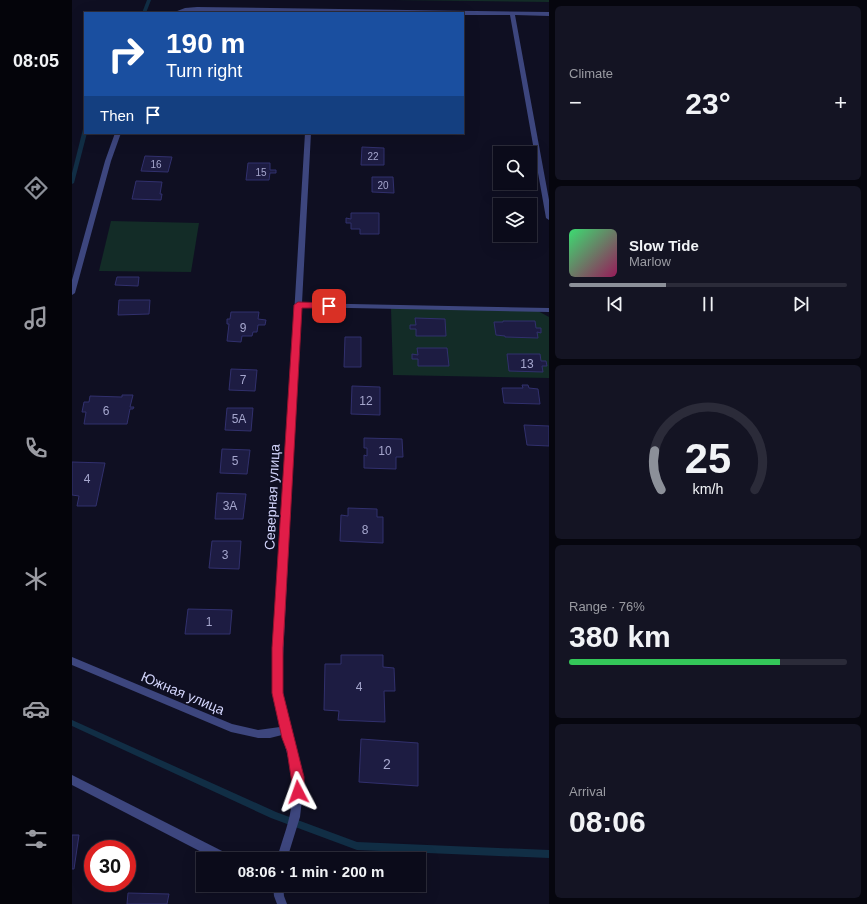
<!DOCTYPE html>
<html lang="en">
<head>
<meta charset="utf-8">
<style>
	:root { --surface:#0b0b1a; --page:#141423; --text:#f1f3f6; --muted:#9a9ba2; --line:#2b2b39; --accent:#8c9099 }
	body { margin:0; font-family:Arial,sans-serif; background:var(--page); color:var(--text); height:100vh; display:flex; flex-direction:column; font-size:15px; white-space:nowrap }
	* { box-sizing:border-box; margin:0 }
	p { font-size:13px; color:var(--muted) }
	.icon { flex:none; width:22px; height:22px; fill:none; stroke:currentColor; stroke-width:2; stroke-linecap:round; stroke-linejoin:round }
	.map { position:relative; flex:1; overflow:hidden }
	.details { display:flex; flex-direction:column; gap:6px; padding:6px; background:#06060e; width:318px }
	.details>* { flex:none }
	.top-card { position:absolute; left:12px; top:12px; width:380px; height:122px; border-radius:0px; box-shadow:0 4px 16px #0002,0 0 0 1px var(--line); background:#1a4fa0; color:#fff; overflow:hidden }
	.fabs { position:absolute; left:421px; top:146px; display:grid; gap:8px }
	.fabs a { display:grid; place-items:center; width:44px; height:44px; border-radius:0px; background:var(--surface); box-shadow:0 4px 16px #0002,0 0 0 1px var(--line); font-size:20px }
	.speed { position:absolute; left:12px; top:840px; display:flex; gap:8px; font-size:20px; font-weight:700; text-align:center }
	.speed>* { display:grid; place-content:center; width:52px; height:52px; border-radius:50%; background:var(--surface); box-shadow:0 4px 16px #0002,0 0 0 1px var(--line); line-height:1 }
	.speed .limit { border:6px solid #d22; background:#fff; color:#111 }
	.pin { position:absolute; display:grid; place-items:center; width:34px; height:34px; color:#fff; margin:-17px; border-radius:8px; box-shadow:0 2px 6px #0006 }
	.me { position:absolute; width:44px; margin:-22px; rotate:356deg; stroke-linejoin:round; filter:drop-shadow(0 0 3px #0008) }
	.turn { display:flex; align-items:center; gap:14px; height:84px; padding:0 16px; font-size:18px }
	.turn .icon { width:52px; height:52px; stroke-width:2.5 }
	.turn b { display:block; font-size:28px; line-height:34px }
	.then { display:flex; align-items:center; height:38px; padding:0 16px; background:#0003; gap:8px; font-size:15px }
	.big { font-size:30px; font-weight:700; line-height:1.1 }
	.details .card { flex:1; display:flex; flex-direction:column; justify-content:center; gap:6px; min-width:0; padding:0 14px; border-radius:6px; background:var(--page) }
	.details .dial { align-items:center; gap:0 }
	.dial svg { height:104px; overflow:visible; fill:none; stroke:var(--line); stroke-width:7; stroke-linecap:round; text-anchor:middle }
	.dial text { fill:var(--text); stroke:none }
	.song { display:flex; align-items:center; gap:12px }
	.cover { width:48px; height:48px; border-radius:6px; background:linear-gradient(135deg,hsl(140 70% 55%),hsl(330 70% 35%)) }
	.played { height:4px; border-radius:2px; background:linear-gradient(90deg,var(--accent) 35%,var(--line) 35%) }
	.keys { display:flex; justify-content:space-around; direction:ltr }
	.heat { display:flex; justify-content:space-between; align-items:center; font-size:22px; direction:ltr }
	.charge { height:6px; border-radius:3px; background:linear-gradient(90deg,#34c759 76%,var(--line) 0) }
	.trip { position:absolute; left:124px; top:852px; width:230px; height:40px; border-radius:0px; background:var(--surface); box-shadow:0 4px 16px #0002,0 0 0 1px var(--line); font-weight:700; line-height:40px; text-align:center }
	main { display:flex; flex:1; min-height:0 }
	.tab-bar { display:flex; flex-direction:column; width:72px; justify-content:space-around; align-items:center; background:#04040a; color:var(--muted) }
	.tab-bar .icon { width:28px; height:28px }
	.tab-bar .current { color:var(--accent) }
	.tab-bar b { font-size:18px; color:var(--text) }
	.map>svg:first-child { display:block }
	.green { fill:#132c27 }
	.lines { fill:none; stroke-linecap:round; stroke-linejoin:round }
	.stream { fill:#112e45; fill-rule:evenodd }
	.building { fill:#1d1c42; stroke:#31306d }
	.street { fill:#3d467e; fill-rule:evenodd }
	.route { fill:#e11d48; stroke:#92132f }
	.labels { text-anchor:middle; stroke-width:3; stroke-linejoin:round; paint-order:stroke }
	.far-number-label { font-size:10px; fill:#a6a7ce }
	.number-label { font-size:12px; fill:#a6a7ce }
	.street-label { font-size:14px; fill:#d3d5fc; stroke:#0f0f22 }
	.near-number-label { font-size:14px; fill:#a6a7ce }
</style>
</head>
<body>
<main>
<nav class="tab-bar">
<b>08:05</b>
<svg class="icon current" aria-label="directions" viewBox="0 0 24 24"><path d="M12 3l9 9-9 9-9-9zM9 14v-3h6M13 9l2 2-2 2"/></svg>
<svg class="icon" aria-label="music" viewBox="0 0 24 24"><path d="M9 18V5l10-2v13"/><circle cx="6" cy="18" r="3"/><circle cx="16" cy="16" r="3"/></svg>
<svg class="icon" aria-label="phone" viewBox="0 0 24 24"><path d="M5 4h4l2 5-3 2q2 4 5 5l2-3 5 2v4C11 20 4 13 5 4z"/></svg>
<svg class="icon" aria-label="climate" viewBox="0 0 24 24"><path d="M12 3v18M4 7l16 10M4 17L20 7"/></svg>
<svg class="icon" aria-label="car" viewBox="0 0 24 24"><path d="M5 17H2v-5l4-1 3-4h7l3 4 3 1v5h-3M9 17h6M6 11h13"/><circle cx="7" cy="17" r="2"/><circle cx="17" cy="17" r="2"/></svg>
<svg class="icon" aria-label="filters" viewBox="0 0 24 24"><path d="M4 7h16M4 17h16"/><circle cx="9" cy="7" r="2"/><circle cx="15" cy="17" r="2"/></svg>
</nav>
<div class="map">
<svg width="477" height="904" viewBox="0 0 477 904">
	<rect width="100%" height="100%" fill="#0f0f22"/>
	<g class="green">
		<polygon points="321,0 477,0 477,2"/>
		<polygon points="39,221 127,223 119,272 27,271"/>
		<polygon points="319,308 466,311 477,317 477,378 321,375"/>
	</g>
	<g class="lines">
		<g class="stream">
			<polygon points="75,0 79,0 74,13 70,13"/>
			<polygon points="11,129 13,129 13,133 15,133 2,183 0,184 0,173"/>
			<polygon points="0,720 204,812 285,842 477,850 477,858 285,850 199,818 0,726"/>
		</g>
	</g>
	<g class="building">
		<polygon points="290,147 312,148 312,165 289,165"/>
		<polygon points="73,156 100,157 96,172 69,171"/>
		<polygon points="176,163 198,163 198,170 204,170 204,173 198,173 197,180 174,180"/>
		<polygon points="300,177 321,177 322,193 300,192"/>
		<polygon points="64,181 90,182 88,194 90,194 89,200 60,199"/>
		<polygon points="279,213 307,213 307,234 288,234 288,229 279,229 279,223 274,223 274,218 279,219"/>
		<polygon points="45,277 67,277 66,286 43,285"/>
		<polygon points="47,300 78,300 77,314 46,315"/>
		<polygon points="159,312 187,312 186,319 194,320 193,325 186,325 185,332 181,332 180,336 170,336 169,342 155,341 157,324 155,324 155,319 158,319"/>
		<polygon points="343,318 373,319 374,336 344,336 344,329 338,329 338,325 344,325"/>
		<polygon points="431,321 463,321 464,328 469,328 469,333 465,332 466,338 433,337 433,336 424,335 422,322 431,322"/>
		<polygon points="273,337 289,337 289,367 272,367"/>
		<polygon points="345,348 375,348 377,366 346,366 346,359 340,359 340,354 346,355"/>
		<polygon points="435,354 468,354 469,361 474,361 475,366 470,366 471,372 437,371"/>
		<polygon points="159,369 185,370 183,391 157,390"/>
		<polygon points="450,385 456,385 457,388 466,389 468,404 432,403 430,388 451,388"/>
		<polygon points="280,386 308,387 308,415 279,414"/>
		<polygon points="50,395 61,395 58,407 62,407 61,409 58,409 55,424 12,424 14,412 10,412 12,402 17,402 18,396 50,397"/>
		<polygon points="155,408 181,408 179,431 153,430"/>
		<polygon points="452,425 477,426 477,446 455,445"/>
		<polygon points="292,438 330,439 331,457 324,457 324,469 292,468 292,455 295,456 295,448 292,448"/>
		<polygon points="150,449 178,450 175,474 148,473"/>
		<polygon points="0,462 33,463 24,506 5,506 7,496 0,495"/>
		<polygon points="145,493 174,494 171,519 143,519"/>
		<polygon points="276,508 305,509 305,517 311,517 311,543 268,541 269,515 276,516"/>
		<polygon points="140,541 169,541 167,569 137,568"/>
		<polygon points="116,609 160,610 158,634 113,634"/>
		<polygon points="269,655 311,655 311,667 322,668 323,691 312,691 313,722 266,720 267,711 252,710 253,664 269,664"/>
		<polygon points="289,739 346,743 346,786 287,782"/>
		<polygon points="0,835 7,835 2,869 0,869"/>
		<polygon points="56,893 97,894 95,904 55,904"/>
	</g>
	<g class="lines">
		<g class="street">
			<polygon points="125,7 477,12 477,16 443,15 477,200 477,220 474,218 438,15 391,15 391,13 125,11 100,13 113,8"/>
			<polygon points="43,133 49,133 39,161 3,293 0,295 0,280 33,161"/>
			<path d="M233,133H239L230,303L477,308V312L229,307L210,676L212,705L227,758L231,791L228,817L215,859H205C210,839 219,820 220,799C222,777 216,756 210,735L198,738H186L159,732L0,665V657L160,724L186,730L208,727L201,698V662Z"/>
			<polygon points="0,775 158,855 159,859 143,859 0,785"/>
			<polygon points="201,885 211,885 212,896 215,904 205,904 202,896"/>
		</g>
	</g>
	<polygon class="route" points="226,302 257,303 261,306 257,308 230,308 211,648 211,693 232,777 232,792 230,796 226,798 222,796 215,751 210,738 200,693 200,648 221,321 222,305"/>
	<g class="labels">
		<g class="far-number-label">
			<text x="301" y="160">22</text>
			<text x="84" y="168">16</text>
			<text x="189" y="176">15</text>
			<text x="311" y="189">20</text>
		</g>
		<g class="number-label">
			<text x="171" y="332">9</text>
			<text x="455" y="368">13</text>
			<text x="171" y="384">7</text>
			<text x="294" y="405">12</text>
			<text x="34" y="415">6</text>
			<text x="167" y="423">5А</text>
			<text x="313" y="455">10</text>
			<text x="163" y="465">5</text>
			<text x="15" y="483">4</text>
			<text x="158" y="510">3А</text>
			<text x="293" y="534">8</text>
			<text x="153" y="559">3</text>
			<text x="137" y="626">1</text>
			<text x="287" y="691">4</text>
		</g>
		<g class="street-label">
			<text transform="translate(200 497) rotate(-87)" y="5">Северная улица</text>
			<text transform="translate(111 693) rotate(23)" y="5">Южная улица</text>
		</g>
		<g class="near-number-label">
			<text x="315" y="769">2</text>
		</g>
	</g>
</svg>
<div class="fabs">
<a><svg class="icon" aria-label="search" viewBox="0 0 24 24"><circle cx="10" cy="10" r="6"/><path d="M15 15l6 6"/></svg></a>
<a><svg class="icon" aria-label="layers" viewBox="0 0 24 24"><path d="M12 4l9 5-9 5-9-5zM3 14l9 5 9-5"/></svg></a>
</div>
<div class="speed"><div class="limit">30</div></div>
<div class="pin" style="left:257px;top:306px;background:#d93025"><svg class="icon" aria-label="arrive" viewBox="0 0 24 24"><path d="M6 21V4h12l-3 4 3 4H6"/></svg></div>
<svg class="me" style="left:226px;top:792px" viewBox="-20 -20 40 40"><path d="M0-17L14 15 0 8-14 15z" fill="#e11d48" stroke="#fff" stroke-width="4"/></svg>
<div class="trip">08:06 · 1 min · 200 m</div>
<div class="top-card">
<div class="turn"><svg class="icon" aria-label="right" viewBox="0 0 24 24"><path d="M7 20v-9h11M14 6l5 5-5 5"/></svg><div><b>190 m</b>Turn right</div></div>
<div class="then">Then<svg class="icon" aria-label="arrive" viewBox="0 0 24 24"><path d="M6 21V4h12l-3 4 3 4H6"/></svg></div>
</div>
</div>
<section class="details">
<div class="card"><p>Climate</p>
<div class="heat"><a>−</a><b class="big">23°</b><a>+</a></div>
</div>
<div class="card">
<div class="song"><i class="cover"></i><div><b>Slow Tide</b><p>Marlow</p></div></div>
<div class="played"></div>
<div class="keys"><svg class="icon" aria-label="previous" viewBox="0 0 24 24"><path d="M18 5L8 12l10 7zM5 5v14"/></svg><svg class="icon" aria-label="pause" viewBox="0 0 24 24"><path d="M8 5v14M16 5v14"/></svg><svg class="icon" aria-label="next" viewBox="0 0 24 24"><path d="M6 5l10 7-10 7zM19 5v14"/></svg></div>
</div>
<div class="card dial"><svg viewBox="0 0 100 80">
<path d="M14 69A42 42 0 1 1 86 69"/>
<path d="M14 69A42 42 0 0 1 9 39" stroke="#8c9099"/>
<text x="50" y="56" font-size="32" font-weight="700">25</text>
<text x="50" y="72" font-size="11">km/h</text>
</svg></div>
<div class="card"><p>Range · 76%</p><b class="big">380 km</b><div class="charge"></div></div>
<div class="card"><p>Arrival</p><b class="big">08:06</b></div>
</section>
</main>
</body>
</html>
